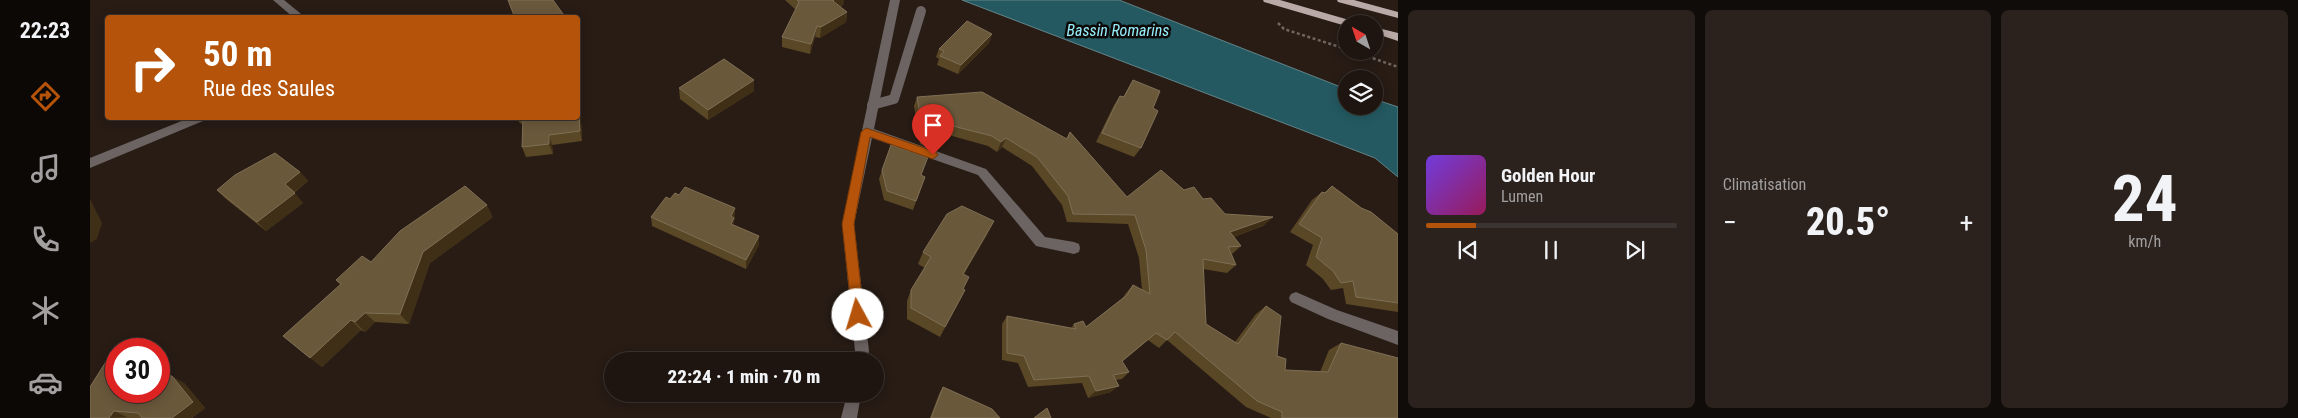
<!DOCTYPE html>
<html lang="fr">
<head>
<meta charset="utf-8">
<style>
	:root { --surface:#1e1510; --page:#2b221e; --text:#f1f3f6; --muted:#a19f9f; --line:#3c3430; --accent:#b45309 }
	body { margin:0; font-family:"Roboto Condensed",sans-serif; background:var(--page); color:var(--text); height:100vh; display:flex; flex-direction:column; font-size:19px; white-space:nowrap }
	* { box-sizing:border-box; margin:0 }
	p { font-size:16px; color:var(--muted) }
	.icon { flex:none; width:28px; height:28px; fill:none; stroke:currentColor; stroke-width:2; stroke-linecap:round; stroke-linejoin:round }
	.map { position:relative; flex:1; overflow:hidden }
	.drawer { display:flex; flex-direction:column; gap:10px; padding:10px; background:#100c09; width:900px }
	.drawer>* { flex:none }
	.top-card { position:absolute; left:15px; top:15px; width:475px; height:105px; border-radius:5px; box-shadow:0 2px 12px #0003,0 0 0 1px var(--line); background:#b45309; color:#fff; overflow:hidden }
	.needle { width:32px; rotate:321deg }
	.fabs { position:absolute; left:1248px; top:15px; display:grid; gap:10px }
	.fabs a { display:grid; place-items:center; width:45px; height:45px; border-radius:50%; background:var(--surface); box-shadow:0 2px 12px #0003,0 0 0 1px var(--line); font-size:25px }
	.speed { position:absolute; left:15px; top:338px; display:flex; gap:10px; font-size:25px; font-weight:700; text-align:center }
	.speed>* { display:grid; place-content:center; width:65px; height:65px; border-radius:50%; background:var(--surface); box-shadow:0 2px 12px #0003,0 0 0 1px var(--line); line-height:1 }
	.speed .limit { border:8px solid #d22; background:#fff; color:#111 }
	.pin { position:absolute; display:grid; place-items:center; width:42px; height:42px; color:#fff; margin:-51px -21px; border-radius:50% 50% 50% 0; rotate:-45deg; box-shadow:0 0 5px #0007 }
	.pin .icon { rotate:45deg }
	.me { position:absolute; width:55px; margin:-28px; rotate:354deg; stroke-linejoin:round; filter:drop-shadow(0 0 4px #0008) }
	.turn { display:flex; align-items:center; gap:18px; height:105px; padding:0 15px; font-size:22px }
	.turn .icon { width:65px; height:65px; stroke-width:2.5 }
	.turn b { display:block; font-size:35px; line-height:42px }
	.big { font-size:38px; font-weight:800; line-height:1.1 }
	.drawer .tile { flex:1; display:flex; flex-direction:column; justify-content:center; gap:8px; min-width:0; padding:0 18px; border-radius:8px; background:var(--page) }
	.drawer .dial { align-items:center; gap:0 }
	.dial b { font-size:65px; line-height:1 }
	.song { display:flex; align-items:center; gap:15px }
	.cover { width:60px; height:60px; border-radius:8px; background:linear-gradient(135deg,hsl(260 70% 55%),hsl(330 70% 35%)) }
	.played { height:5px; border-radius:2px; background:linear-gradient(90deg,var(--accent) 20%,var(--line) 20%) }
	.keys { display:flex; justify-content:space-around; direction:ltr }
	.heat { display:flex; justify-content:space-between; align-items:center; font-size:28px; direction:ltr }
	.drawer .tiles { flex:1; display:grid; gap:10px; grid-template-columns:repeat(3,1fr) }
	.trip { position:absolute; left:514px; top:352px; width:280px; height:50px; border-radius:25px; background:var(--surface); box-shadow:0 2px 12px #0003,0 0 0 1px var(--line); font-weight:800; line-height:50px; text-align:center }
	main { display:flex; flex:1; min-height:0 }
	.dock { display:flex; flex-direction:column; width:90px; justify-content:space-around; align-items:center; background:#0c0806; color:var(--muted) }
	.dock .icon { width:35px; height:35px }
	.dock .selected { color:var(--accent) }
	.dock b { font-size:22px; color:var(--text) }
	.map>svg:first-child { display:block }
	.water { fill:#245961; stroke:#628488 }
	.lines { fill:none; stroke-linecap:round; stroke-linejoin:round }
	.path { stroke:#70655f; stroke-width:2.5; stroke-dasharray:3 2.5; stroke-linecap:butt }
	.service { stroke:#6c6462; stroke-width:10 }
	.minor { fill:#6c6462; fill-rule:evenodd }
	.primary { fill:#baaaa7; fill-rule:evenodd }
	.wall { fill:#594726 }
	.shaded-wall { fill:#3f2f17 }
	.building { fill:#6a583b; stroke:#7f6f55 }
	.route { fill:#b45309; stroke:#753606 }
	.labels { text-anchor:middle; stroke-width:5; stroke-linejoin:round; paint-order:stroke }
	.water-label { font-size:16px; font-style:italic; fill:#96eefc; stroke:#0d0805 }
</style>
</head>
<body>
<main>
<nav class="dock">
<b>22:23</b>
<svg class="icon selected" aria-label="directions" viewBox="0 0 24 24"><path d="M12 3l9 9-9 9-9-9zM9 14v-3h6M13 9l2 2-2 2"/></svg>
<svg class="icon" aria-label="music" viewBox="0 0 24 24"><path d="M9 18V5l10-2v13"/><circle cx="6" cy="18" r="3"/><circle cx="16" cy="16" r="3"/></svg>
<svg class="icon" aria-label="phone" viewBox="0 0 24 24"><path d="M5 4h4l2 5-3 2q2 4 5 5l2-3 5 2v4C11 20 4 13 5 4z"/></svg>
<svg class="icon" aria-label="climate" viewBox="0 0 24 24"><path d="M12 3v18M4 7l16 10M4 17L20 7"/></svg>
<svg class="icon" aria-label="car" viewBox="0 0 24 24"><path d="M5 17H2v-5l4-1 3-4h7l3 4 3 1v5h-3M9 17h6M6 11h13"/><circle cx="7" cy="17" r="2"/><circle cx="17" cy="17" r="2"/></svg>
</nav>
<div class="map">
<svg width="1308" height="418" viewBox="0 0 1308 418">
	<rect width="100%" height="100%" fill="#281c15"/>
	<polygon class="water" points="872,0 1029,0 1256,89 1256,106 1284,106 1284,99 1308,107 1308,177 1285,158"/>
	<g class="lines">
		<g class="path">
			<polyline points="1188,23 1194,29 1256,49"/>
			<polyline points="1262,51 1308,67"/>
		</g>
		<polyline class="service" points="782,105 804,99 831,11"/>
		<g class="minor">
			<polygon points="183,0 194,0 216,18 204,18"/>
			<polygon points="800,0 810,0 784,129 896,169 955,237 984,242 989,244 990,248 989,252 984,254 946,246 888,175 782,138 764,224 779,351 777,361 763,361 765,351 752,224"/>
			<polygon points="99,118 115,118 113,121 0,168 0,158"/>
			<polygon points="1206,292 1247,310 1308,331 1308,345 1238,319 1201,302 1199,298 1201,294"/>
			<polygon points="757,394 771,394 767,418 751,418"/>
		</g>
		<g class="primary">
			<polygon points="1173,0 1190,0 1266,22 1267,24 1256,24 1256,26 1174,2"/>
			<polygon points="1247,0 1264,0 1308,12 1308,18 1248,2"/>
			<polygon points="1284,27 1308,33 1308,41 1284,33"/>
		</g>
	</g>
	<g class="wall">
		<polygon points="695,0 754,0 753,5 750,7 757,12 756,22 730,38 725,37 720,54 692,47 692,37 706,10"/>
		<polygon points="902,34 899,43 868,74 847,65 849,59 846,57 849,49"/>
		<polygon points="1043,80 1063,108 1051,148 1044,157 1006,142 1024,105 1030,96 1033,97"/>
		<polygon points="589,88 664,91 618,120 590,99"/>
		<polygon points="827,97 976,139 980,132 1037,197 1094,190 1113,199 1135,214 1183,217 1173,226 1144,237 1151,246 1142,254 1146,265 1137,273 1113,269 1116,324 1145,342 1166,314 1176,306 1187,356 1195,370 1230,372 1239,350 1251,343 1308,418 1181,418 1156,407 1077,340 1069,348 1058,340 1032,362 1039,372 1032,379 1026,380 1021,392 998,398 992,383 938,387 928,363 912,360 912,324 917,316 981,328 984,324 996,327 1032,299 1036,293 1043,285 1052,290 1049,258 1038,224 977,222 972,205 942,166 912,147 907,152 898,146 848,132 842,148 830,144 824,106"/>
		<polygon points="490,104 492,141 462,145 463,154 436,157 432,147 433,125 429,122 427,118 488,118"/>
		<polygon points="836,148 837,159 831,175 835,177 823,210 794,200 789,179 792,170 833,156"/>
		<polygon points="210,172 218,181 204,193 213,203 176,231 136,199 127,190"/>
		<polygon points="1242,186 1308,234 1308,312 1256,304 1253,288 1241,290 1233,279 1216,265 1223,245 1200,232 1222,200 1232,192 1234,193"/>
		<polygon points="589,195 645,208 645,218 644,220 644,225 669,236 669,245 656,269 562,226 561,217"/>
		<polygon points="403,217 340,263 319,324 285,322 275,332 271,330 232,367 193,336 251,285 246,280"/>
		<polygon points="898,233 874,274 873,289 875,290 850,337 817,319 817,301 821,290 835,268 828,264 833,252"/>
		<polygon points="94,383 115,408 102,418 0,418 26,391"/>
		<polygon points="853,387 910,418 840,418 849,394"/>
	</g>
	<g class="shaded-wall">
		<polygon points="744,0 754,0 753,5 741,11 743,1"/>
		<polygon points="757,12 756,22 730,38 731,27"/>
		<polygon points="727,26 725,37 720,54 721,44"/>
		<polygon points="902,34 899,43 868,74 871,65"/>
		<polygon points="664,80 664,91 618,120 618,110"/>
		<polygon points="488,96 490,104 492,141 490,131"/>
		<polygon points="459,135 462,145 463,154 459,144"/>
		<polygon points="916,138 912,147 907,152 911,142"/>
		<polygon points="210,172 218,181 203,193 195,184"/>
		<polygon points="205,193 213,203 176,231 167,222"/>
		<polygon points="0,199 12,223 7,239 0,243"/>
		<polygon points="397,205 403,217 340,263 319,324 310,314 333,252"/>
		<polygon points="645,208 645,218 644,220 644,227 641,233 641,216"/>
		<polygon points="1183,217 1173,226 1132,241 1140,232"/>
		<polygon points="904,221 898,233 868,285 873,274"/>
		<polygon points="669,236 669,245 656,269 656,260"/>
		<polygon points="275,313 285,322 275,332 265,322"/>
		<polygon points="261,320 271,330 232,367 220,358"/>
		<polygon points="82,376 94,383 115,408 102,418 82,418"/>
		<polygon points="1029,386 1021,392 998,398 1006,391"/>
		<polygon points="24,411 37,417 19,418"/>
	</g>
	<g class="building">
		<polygon points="418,0 463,0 476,18 425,18"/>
		<polygon points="707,0 744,0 743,1 757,12 731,27 727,26 721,44 692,37 709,2"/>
		<polygon points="877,21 902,34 871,65 850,56 854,51 849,49"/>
		<polygon points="634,59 664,80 618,110 589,88"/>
		<polygon points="1043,80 1070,91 1063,108 1068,111 1051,148 1012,133 1030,96 1034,97"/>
		<polygon points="892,92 977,139 980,132 1037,197 1071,170 1094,190 1104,187 1113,199 1121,198 1135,214 1183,217 1140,232 1151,246 1138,247 1146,265 1113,259 1116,324 1148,344 1176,306 1191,316 1187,356 1196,359 1195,370 1238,372 1251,343 1308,358 1308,418 1192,418 1192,412 1167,401 1085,332 1077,340 1066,333 1032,361 1039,372 1023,375 1029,386 1006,391 999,376 944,380 934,356 917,353 917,316 986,329 984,324 993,321 996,327 1037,295 1043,285 1060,294 1056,250 1045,215 983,214 978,196 947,157 916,138 911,142 902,136 851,123 845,138 833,134 827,97"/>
		<polygon points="488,102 490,131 459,135 459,144 432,147 433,118 488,118"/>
		<polygon points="801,145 837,157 836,148 841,149 831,175 835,177 826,201 797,191 792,170"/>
		<polygon points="185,153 210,172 195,184 205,193 167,222 127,190 145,175"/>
		<polygon points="375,186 397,205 333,252 310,314 275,313 265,322 261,320 220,358 193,336 251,284 246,280 272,256 281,262 310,231"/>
		<polygon points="1242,186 1271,208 1281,212 1308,234 1308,303 1266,297 1263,281 1251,283 1243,271 1226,257 1232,238 1209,224 1232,192 1235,193"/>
		<polygon points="595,187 645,208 641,216 644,218 641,224 669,236 656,260 561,217 576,197 580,199 585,193 589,195"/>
		<polygon points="872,206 904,221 873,274 879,277 873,289 875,290 855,327 821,308 821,290 841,257 833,252 857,214"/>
		<polygon points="22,352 26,352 26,391 69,391 69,375 82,376 103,402 82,418 52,418 48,413 24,411 19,418 0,418 0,387"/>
		<polygon points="853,387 902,409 910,418 841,418"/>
		<polygon points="957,408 961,418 944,418"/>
	</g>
	<polygon class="route" points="776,128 846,152 848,155 843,159 780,137 764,224 774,315 768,321 762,315 752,224 771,132"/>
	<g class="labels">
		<g class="water-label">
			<text x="1028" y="36">Bassin Romarins</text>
		</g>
	</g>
</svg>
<div class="fabs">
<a><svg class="needle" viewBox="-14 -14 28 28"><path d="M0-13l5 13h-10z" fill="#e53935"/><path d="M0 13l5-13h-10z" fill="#a19f9f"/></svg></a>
<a><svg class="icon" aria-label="layers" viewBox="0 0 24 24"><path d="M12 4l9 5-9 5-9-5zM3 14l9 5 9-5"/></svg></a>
</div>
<div class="speed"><div class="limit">30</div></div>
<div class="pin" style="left:843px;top:155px;background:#d93025"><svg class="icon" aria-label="arrive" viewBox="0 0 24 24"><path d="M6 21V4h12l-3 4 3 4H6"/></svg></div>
<svg class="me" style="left:768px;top:315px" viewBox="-20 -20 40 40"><circle r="19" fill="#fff"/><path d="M0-13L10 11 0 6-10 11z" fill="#b45309"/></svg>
<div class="trip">22:24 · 1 min · 70 m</div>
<div class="top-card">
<div class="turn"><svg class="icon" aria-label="right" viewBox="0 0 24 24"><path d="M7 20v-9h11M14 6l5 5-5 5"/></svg><div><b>50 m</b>Rue des Saules</div></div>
</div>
</div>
<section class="drawer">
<div class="tiles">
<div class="tile">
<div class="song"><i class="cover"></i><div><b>Golden Hour</b><p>Lumen</p></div></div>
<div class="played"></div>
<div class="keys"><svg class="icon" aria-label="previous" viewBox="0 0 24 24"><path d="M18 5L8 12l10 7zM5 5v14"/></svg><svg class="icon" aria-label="pause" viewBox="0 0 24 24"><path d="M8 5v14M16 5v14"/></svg><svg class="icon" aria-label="next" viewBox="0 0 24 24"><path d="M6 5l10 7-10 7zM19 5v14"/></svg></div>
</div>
<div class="tile"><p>Climatisation</p>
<div class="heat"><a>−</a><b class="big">20.5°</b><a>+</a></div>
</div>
<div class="tile dial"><b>24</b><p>km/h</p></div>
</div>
</section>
</main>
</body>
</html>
